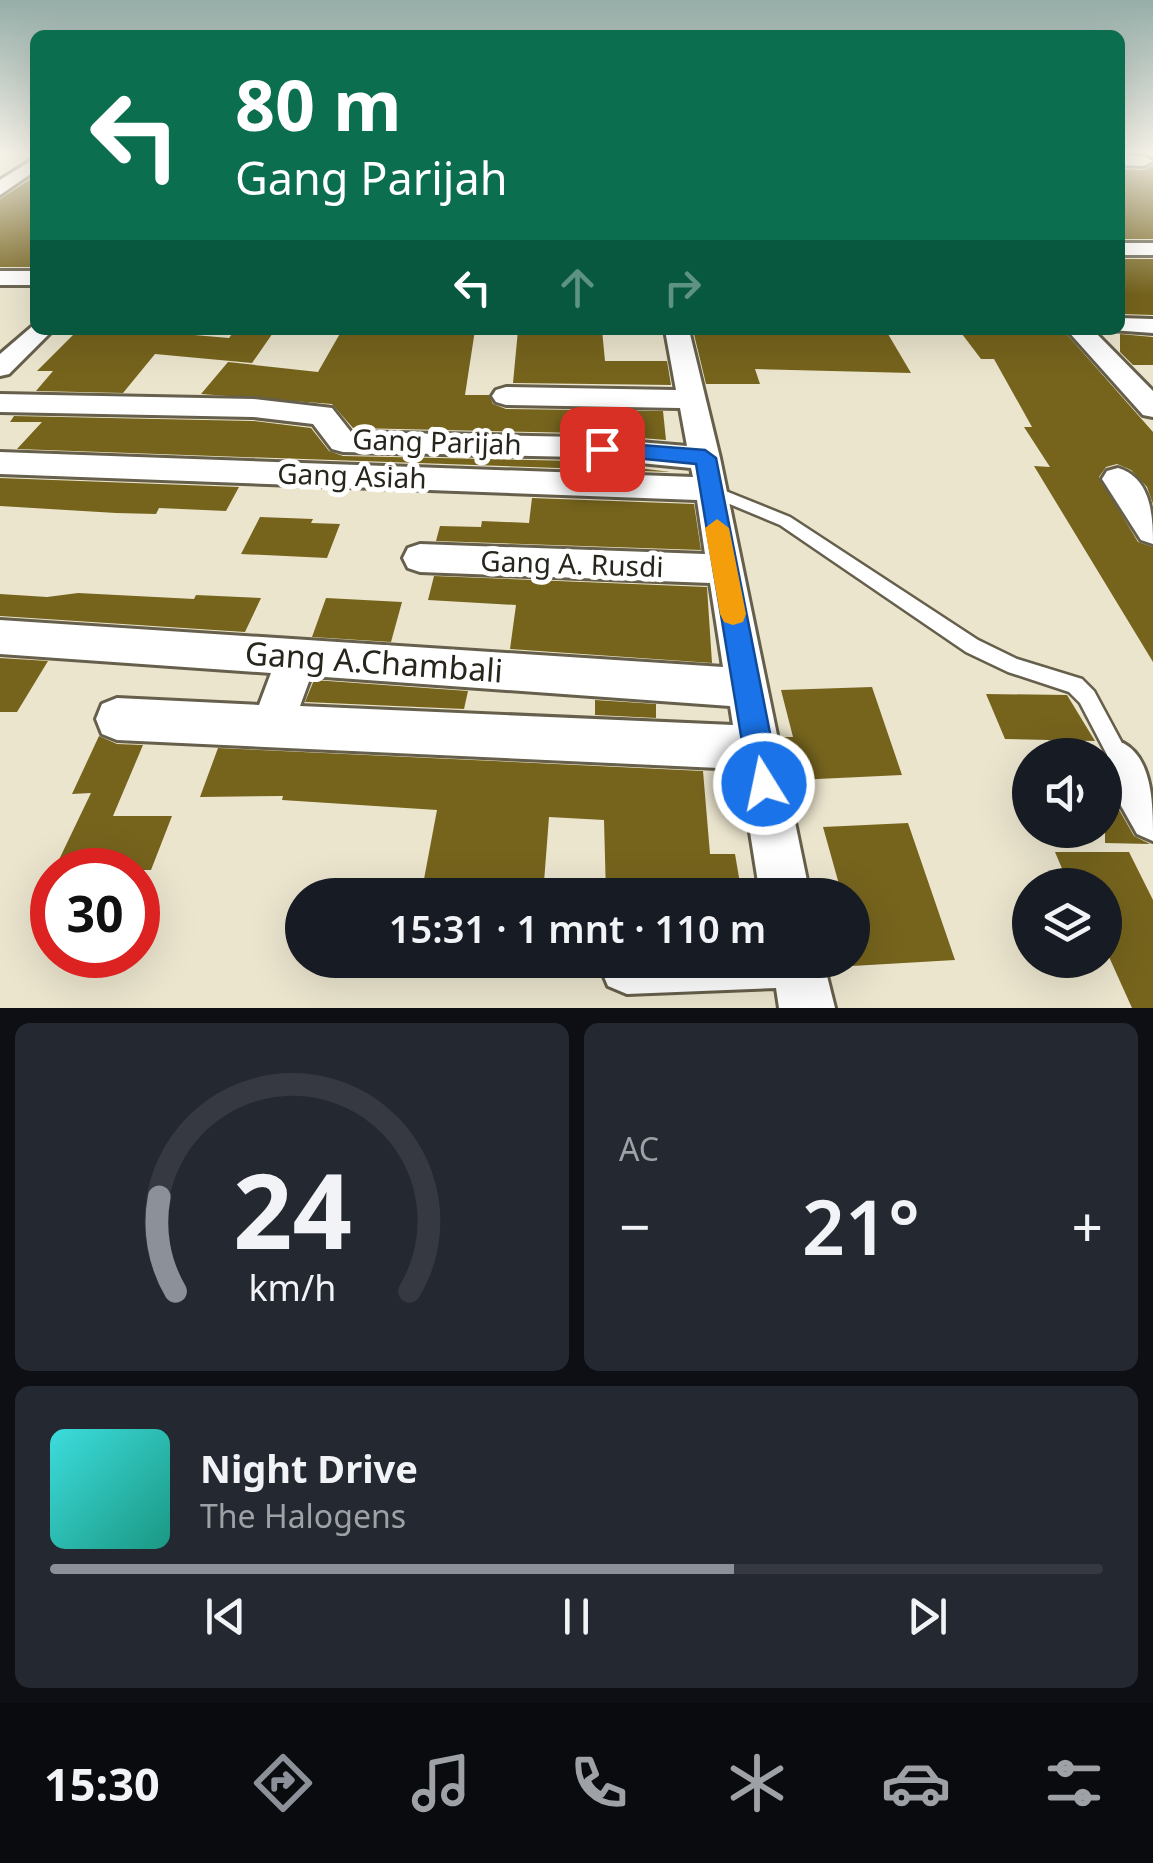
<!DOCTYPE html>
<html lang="id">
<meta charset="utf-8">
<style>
body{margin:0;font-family:"Noto Sans",sans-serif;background:#242831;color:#f1f3f6;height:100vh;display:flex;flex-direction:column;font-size:38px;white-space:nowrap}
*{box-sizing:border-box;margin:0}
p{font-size:32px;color:#9ea1a6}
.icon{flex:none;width:55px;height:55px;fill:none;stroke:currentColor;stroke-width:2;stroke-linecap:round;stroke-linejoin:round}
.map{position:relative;height:1008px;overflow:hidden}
.sheet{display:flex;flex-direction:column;gap:15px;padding:15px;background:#0d0f14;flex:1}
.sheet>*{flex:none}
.hud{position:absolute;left:30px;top:30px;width:1095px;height:305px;border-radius:15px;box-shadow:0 10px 40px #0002;background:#0b6e4f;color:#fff;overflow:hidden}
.buttons{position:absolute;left:1012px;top:738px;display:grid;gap:20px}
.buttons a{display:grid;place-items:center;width:110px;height:110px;border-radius:50%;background:#171b24;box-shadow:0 10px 40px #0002;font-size:50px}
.speed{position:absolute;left:30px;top:848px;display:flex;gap:20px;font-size:50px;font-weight:700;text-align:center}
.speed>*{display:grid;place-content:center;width:130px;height:130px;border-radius:50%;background:#171b24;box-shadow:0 10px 40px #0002;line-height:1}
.speed .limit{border:15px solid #d22;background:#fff;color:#111}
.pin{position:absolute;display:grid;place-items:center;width:85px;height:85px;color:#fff;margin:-42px;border-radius:20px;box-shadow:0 5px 15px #0006}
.me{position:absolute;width:110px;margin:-55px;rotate:350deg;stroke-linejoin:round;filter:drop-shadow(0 0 8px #0008)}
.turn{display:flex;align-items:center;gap:35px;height:210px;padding:0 40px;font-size:45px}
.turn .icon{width:130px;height:130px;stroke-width:2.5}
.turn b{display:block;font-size:70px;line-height:85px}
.lanes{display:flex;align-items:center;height:95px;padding:0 40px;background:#0003;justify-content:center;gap:50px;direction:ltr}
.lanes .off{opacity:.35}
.big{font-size:75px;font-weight:600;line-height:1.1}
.sheet .tile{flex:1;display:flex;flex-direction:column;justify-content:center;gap:15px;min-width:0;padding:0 35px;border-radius:15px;background:#242831}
.sheet .dial{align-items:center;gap:0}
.dial svg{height:260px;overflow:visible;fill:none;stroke:#363941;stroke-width:7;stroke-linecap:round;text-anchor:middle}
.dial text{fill:#f1f3f6;stroke:none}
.song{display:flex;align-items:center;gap:30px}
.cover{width:120px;height:120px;border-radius:15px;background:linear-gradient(135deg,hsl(180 70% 55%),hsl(170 70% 35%))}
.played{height:10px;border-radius:5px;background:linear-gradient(90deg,#8c9099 65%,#363941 65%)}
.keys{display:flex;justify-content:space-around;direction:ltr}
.heat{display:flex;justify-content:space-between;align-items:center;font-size:55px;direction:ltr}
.sheet .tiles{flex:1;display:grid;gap:15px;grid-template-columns:1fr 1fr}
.tile:last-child{grid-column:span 2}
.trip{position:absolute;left:285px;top:878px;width:585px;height:100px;border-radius:50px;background:#171b24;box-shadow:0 10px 40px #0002;font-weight:600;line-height:100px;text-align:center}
.tabs{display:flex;height:160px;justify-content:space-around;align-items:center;background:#090b0e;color:#9ea1a6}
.tabs .icon{width:70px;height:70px}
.tabs .selected{color:#8c9099}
.tabs b{font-size:45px;color:#f1f3f6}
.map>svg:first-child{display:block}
.building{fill:#76641d}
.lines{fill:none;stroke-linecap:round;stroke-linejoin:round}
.service-casing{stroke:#655f4b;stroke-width:5}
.minor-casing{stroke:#655f4b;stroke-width:6}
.service{fill:#fff;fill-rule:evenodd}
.minor{fill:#fff;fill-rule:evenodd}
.route{fill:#1a73e8;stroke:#114b97;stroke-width:2.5}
.slow{fill:#f59e0b}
.labels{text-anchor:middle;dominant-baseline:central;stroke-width:10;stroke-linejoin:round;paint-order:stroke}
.street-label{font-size:28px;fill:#27251c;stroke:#fff}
.near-street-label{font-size:32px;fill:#27251c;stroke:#fff}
</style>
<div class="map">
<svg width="1153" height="1008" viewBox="0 0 1153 1008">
<rect width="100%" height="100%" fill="#ebe5ce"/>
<g class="building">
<path d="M1153,165V239H1120V169L1144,170Z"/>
<path d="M35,176V267H0V199Z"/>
<path d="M1120,259H1153V315L1120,314Z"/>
<path d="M78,330H174L171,333L229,338L235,330H275L252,363L155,354L123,393L36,391L53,371H37Z"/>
<path d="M342,330H475L465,395H489L493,404L506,409L663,411L666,440L579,433L353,428L332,404L201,394L228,362L318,372Z"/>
<path d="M518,330H602L605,361H667L671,385L513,383Z"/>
<path d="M693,330L888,334L911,373L755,369L760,384H706Z"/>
<path d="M959,330H1063L1153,432V504L1147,487L1131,470L1117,464L1106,467L1099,477L1138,542L1153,547V662L1034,466L1050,467L1024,427H1032L994,359H981Z"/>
<path d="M1120,334L1153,337V365H1133L1120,352Z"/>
<path d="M14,416L253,421L311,428L329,451L343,456L579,461L671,472L17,449L42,422H10Z"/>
<path d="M0,478L239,487L226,511L159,508L156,514L116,513L0,506Z"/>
<path d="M532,498L694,504L701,550L436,541L440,526L481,527L482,521L529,523Z"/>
<path d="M260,517L313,519L311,523L340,524L327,558L241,554Z"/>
<path d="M434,576L707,587L712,663L510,649L516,605L428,600Z"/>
<path d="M78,593L194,599L196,595L261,598L245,632L0,616V594L47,597Z"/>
<path d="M326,598L402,602L391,642L312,637Z"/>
<path d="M0,658L48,661L17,712H0Z"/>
<path d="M314,680L468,691L464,709L305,702Z"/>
<path d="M872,687L902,775L796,780L784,737H793L781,690Z"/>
<path d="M986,694L1067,695L1095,741L1005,739Z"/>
<path d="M595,700L656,704V718L595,715Z"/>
<path d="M99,736L117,744L143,745L113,816H172L151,870H54L91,793L72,794Z"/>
<path d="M218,748L703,771L710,854H735L742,895H606L604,820L549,817L543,895H421L437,810L282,800L283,796L200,797Z"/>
<path d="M1105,785L1134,836L1150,844L1105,843Z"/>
<path d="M908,823L955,960L852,966V894L842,895L823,827Z"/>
<path d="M1055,852H1129L1153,900V1008H1132L1105,948V885H1069Z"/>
</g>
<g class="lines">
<defs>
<path id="service" d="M713,486L790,517L978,640L1017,659L1082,679L1094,691L1130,758L1133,765L1130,772L1123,775L1116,772L1080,703L1069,692L1008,672L966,652L780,525L708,495L706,491L708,487Z"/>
<g id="minor">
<path d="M1120,155L1144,156L1153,161L1144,166L1120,165Z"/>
<path d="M35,158V171L0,195V180Z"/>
<rect x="1120" y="243" width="33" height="12"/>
<rect x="0" y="271" width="35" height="14"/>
<path d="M1120,318L1153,319V333L1111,330H1120Z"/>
<path d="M35,324V330H53L9,374L0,376V354Z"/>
<path d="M665,330H689L720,458L810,895H760L740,769L117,740L102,734L96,719L102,704L117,698L259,705L271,673L0,654V620L723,667L710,583L420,572L408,568L403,558L408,548L420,544L705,554L697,500L0,474V452L693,477L691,468L579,457L343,452L332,449L313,424L253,417L0,412V394L253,399L332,408L351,432L579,437L687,446L680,408L506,405L496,402L492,396L496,390L506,387L676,390ZM311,676L730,706L733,725L300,706Z"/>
<path d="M1067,330H1093L1153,391V417L1143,415Z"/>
<path d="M1118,468C1151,478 1153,515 1153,544L1141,540L1102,479L1107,471Z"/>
<path d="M1123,743C1153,759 1153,805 1153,841L1137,834L1107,781V749Z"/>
<path d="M603,960H823L835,1008H779L776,988L627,994L608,986L600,967Z"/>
</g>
</defs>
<use href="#service" class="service-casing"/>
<use href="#minor" class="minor-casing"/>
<use href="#service" class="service"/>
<use href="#minor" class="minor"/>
</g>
<linearGradient id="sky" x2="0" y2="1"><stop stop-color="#96ada8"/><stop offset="0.52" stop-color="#f6f3e9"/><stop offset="1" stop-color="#f6f3e9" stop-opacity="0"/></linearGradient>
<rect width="1153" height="294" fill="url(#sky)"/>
<path class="route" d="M602,442L705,450L716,458L780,784L776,796L764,800L753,796L749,784L696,464L594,454L591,449L594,444Z"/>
<path class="slow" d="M717,519L729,528L746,614L743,622L733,625L724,622L720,614L705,528Z"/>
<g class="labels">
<g class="street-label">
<text transform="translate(437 441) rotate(2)">Gang Parijah</text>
<text transform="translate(352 475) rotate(2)">Gang Asiah</text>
<text transform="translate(572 563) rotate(2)">Gang A. Rusdi</text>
</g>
<g class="near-street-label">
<text transform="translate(374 661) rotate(4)">Gang A.Chambali</text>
</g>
</g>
</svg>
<div class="buttons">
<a><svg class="icon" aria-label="sound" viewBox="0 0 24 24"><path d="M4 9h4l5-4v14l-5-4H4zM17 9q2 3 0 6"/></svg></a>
<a><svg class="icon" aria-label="layers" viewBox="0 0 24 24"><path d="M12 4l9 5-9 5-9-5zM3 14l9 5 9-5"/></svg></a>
</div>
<div class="speed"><div class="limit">30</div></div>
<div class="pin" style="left:602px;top:449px;background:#d93025"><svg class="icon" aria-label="arrive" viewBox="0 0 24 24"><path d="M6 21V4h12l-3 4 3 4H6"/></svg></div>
<svg class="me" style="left:764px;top:784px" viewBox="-20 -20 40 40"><circle r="17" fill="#1a73e8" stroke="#fff" stroke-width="3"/><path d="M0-11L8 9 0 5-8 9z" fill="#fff"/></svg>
<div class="trip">15:31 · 1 mnt · 110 m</div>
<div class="hud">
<div class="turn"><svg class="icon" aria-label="left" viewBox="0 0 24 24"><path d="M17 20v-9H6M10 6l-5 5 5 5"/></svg><div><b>80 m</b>Gang Parijah</div></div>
<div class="lanes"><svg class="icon" aria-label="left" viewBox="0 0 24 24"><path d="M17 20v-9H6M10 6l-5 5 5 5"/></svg><svg class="icon off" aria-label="ahead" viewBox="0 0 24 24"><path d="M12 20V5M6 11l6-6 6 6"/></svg><svg class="icon off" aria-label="right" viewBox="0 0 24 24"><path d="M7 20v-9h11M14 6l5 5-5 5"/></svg></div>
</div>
</div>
<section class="sheet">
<div class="tiles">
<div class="tile dial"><svg viewBox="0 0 100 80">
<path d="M14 69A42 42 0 1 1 86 69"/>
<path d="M14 69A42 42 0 0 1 9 40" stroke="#8c9099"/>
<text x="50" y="56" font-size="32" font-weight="700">24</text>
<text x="50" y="72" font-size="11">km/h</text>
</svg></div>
<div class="tile"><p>AC</p>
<div class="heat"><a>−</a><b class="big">21°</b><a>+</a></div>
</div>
<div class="tile">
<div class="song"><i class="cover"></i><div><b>Night Drive</b><p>The Halogens</p></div></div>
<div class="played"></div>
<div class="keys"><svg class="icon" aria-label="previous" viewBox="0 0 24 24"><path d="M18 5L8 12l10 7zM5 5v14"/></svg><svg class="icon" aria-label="pause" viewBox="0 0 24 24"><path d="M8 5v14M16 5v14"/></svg><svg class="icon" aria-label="next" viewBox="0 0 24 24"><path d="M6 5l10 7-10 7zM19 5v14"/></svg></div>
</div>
</div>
</section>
<nav class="tabs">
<b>15:30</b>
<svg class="icon selected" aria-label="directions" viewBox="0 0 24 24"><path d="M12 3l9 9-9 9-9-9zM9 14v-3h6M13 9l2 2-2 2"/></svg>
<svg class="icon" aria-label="music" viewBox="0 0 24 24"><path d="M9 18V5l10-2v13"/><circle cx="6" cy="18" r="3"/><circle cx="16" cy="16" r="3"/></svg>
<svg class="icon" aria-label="phone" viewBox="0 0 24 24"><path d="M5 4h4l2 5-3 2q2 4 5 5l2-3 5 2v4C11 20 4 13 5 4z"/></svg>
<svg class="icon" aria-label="climate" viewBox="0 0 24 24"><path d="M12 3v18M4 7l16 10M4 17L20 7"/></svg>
<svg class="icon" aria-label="car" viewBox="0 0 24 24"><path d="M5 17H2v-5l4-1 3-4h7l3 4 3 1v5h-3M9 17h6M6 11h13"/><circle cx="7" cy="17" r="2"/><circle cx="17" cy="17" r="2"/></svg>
<svg class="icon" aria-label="filters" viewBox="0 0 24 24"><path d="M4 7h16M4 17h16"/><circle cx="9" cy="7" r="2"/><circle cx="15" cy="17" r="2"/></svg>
</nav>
